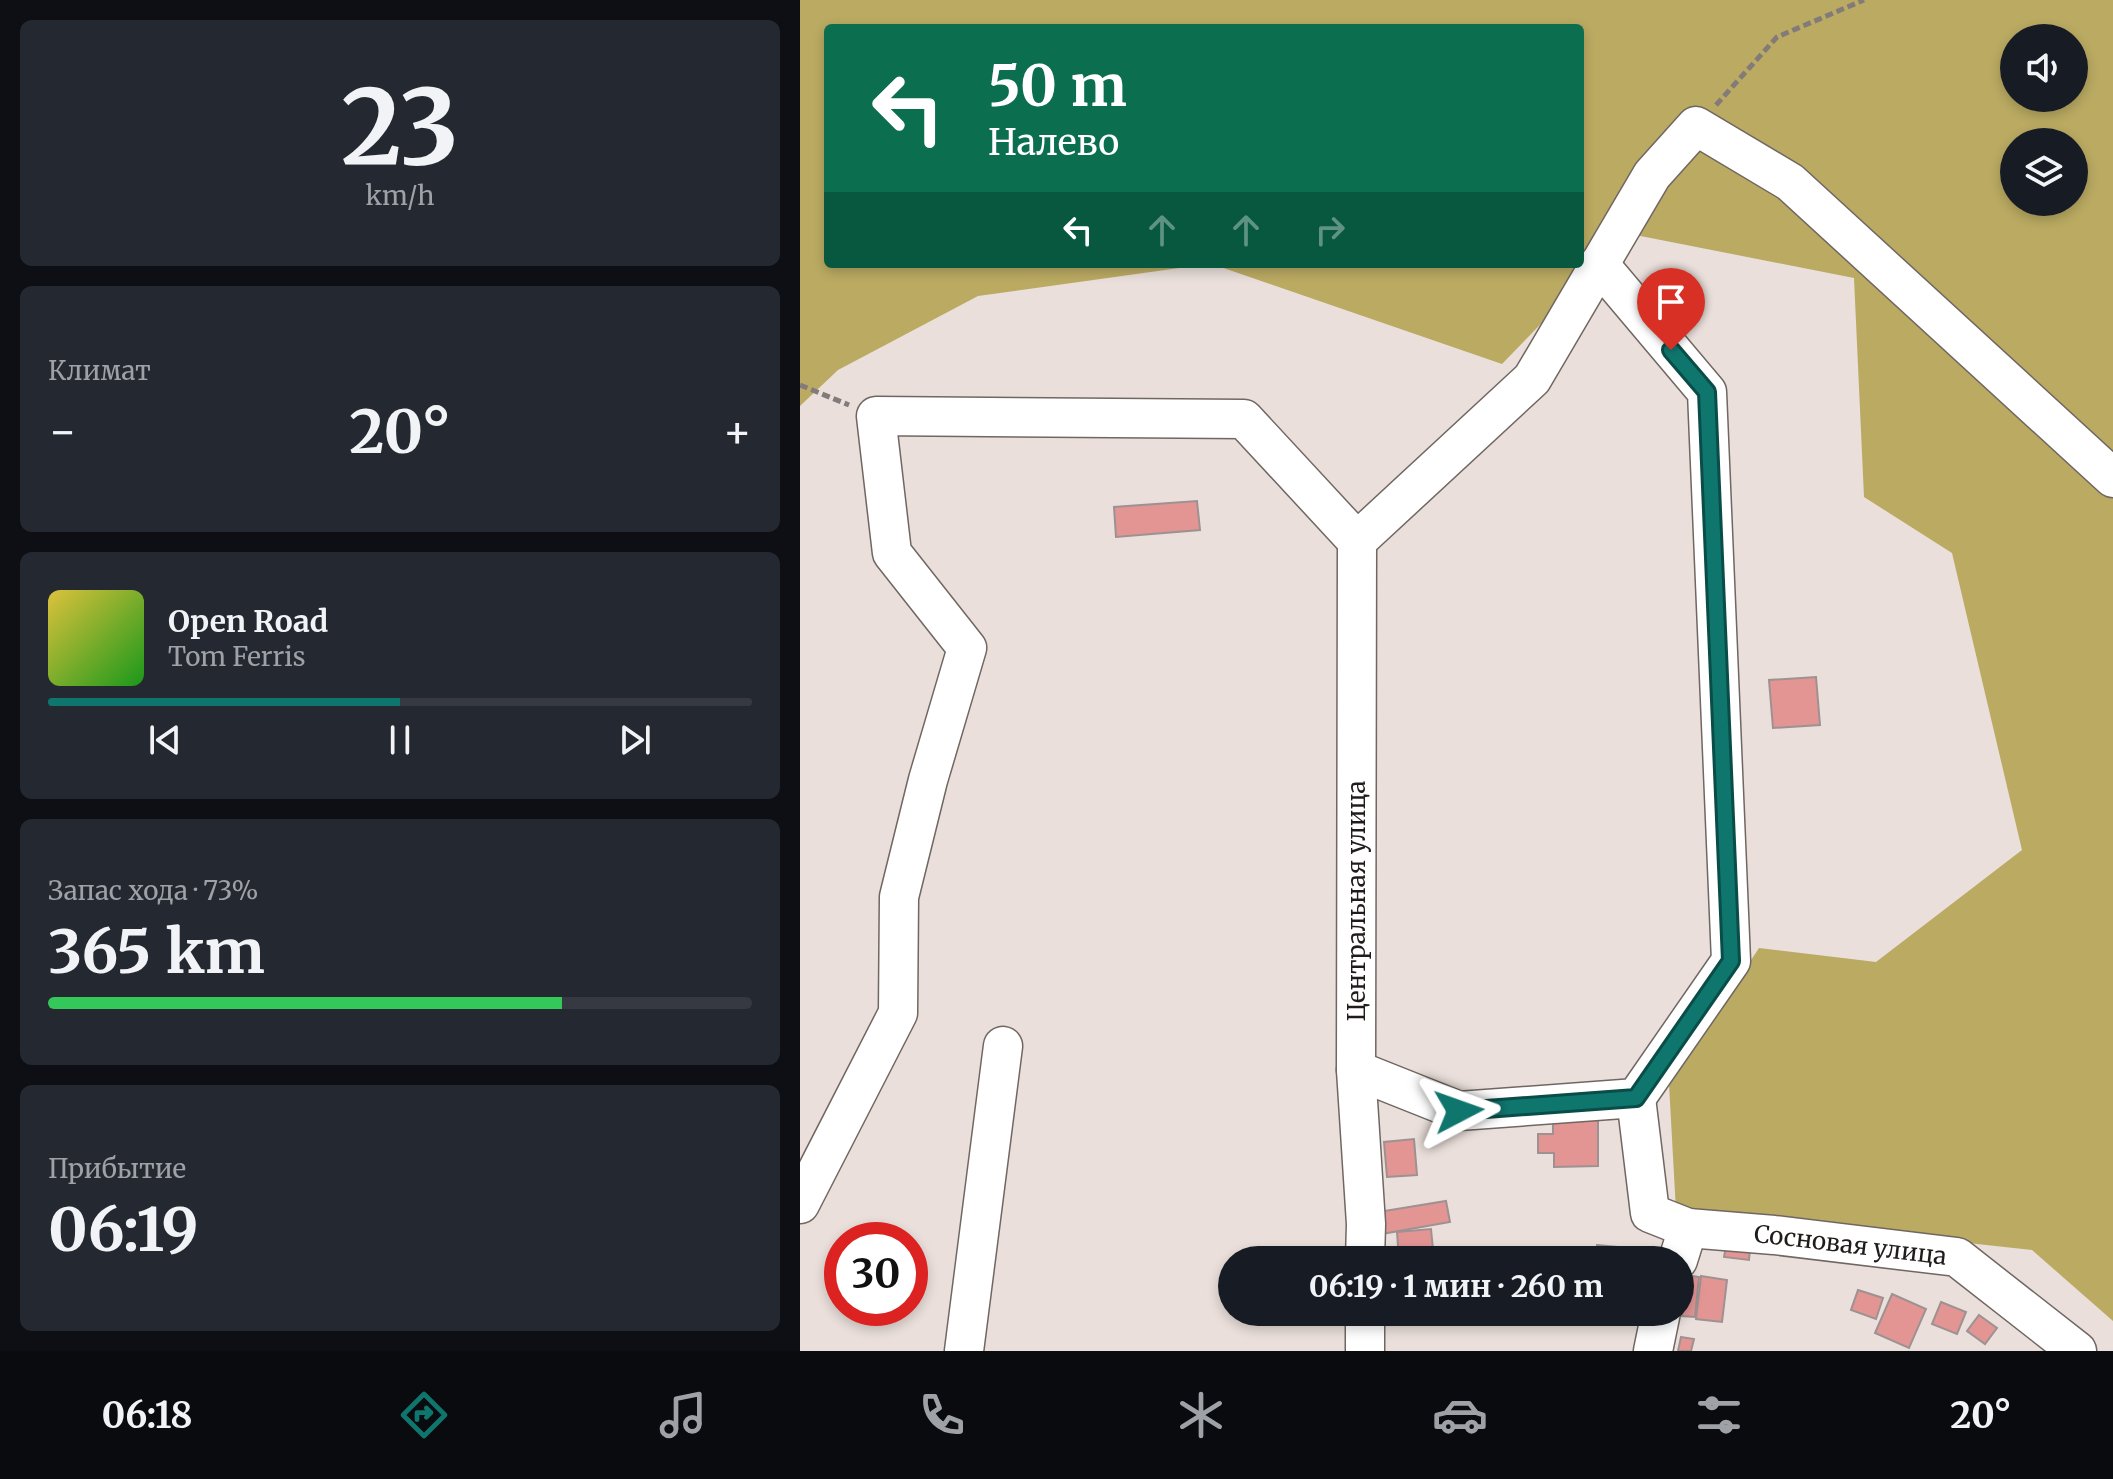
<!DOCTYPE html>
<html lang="ru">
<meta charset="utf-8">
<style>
body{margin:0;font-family:Merriweather,serif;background:#242831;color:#f1f3f6;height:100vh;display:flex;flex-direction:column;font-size:30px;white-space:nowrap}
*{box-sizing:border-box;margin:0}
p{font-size:26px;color:#9ea1a6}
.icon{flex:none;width:44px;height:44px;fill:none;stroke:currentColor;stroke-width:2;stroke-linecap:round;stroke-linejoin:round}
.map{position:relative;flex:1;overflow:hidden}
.side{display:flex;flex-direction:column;gap:20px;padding:20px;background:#0d0f14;width:800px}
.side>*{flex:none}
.guide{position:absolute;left:24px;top:24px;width:760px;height:244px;border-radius:8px;box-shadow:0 4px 12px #0003;background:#0b6e4f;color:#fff;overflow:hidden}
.tools{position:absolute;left:1200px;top:24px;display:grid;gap:16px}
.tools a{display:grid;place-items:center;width:88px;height:88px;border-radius:50%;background:#171b24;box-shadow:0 4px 12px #0003;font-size:40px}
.speed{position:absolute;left:24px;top:1222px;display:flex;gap:16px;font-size:40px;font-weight:700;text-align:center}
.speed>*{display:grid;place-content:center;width:104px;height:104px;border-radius:50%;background:#171b24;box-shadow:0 4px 12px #0003;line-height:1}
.speed .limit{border:12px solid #d22;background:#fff;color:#111}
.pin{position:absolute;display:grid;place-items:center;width:68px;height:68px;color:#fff;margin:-82px -34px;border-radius:50% 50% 50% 0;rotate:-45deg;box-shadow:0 0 8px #0007}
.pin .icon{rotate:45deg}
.me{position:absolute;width:88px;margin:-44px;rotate:86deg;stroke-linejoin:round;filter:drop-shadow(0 0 6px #0008)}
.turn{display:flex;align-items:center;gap:28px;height:168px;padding:0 32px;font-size:36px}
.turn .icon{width:104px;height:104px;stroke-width:2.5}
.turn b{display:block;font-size:56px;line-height:68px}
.lanes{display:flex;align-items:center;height:76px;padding:0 32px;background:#0003;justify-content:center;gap:40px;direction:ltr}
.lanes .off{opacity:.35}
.big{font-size:60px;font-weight:700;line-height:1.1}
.side .card{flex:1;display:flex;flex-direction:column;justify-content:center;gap:12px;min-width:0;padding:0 28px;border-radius:12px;background:#242831}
.side .dial{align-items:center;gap:0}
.dial b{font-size:104px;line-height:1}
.song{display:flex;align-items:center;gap:24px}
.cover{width:96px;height:96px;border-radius:12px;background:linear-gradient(135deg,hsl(50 70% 55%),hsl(120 70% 35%))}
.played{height:8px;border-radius:4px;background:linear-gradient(90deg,#0f766e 50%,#363941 50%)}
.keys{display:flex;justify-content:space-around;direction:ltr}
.heat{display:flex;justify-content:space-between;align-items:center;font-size:44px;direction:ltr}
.charge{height:12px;border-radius:6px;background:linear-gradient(90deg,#34c759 73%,#363941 0)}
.trip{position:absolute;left:418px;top:1246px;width:476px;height:80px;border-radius:40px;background:#171b24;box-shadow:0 4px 12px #0003;font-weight:700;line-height:80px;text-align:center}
.dock{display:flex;height:128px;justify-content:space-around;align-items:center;background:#090b0e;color:#9ea1a6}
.dock .icon{width:56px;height:56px}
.dock .on{color:#0f766e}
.dock b{font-size:36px;color:#f1f3f6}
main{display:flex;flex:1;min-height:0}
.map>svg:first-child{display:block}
.forest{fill:#baaa62;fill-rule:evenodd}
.building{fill:#e39594;stroke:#9d9291;stroke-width:2}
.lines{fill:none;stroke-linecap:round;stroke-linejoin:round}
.minor-casing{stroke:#706662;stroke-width:41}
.path{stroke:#837b79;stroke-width:5;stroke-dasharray:8 4;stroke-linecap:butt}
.minor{stroke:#fff;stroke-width:38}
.route-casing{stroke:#0a4d48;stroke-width:20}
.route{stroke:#0f766e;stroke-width:14}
.labels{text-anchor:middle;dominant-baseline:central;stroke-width:8;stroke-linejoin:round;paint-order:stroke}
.street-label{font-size:24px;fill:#201c1b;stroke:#fff}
</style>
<main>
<section class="side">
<div class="card dial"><b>23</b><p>km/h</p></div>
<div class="card"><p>Климат</p>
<div class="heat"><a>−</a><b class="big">20°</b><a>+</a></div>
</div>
<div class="card">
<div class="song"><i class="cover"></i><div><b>Open Road</b><p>Tom Ferris</p></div></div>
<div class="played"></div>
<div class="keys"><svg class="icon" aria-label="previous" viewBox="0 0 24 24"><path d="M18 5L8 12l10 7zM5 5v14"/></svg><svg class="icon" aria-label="pause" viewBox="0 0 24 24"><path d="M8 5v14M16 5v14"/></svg><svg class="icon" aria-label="next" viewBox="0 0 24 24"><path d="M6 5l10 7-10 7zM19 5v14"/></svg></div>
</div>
<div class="card"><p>Запас хода · 73%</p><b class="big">365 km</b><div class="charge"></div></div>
<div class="card"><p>Прибытие</p><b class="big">06:19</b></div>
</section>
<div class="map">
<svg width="1313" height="1351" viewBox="0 0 1313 1351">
<rect width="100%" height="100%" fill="#eadfda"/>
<path class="forest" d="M0,0H1313V1321L1232,1250L876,1211L869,1084L959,948L1076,962L1222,850L1152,553L1064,497L1054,278L810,230L799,264L702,364L412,264H780V28H28V264H408L178,296L38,370L0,406ZM1214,38H1274V98H1214ZM1214,142H1274V202H1214Z"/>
<g class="building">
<path d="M397,501L400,530L316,537L314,507Z"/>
<path d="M1016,677L1020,725L973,728L969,680Z"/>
<path d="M753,1115H798V1166L754,1167V1153H738V1134H753Z"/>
<path d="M614,1139L617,1175L587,1177L584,1142Z"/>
<path d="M646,1201L650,1222L576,1235L572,1213Z"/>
<path d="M631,1229L634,1260H599L597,1232Z"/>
<path d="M797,1245L817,1247L816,1260H796Z"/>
<path d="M926,1246L950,1249L949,1260L924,1257Z"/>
<path d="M886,1275L899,1277L895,1317L882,1316Z"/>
<path d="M901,1276L927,1280L922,1322L896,1319Z"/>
<path d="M1058,1290L1083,1298L1076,1319L1051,1310Z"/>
<path d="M1092,1294L1126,1309L1109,1348L1075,1333Z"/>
<path d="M1141,1302L1166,1312L1157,1334L1132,1324Z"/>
<path d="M1179,1315L1197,1328L1185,1344L1167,1331Z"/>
<path d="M881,1337L894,1339L891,1351H878Z"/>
</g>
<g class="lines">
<defs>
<g id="minor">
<path d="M557,541L732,379L852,175L896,126L990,182L1313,478"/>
<path d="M557,541L556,1070L566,1224L565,1260"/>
<path d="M556,1070L659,1111L836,1098L931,961L907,392L799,264"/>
<path id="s1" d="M836,1098L850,1213L888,1228L974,1235L1157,1257L1277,1351"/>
<path d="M0,1204L98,1013L99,897L128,780L167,648L92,553L76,416L444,419L557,541"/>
<path d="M878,1260L888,1228"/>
<path d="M164,1351L203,1046"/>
<path d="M565,1351V1312"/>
<path d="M853,1351L861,1312"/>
</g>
</defs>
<use href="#minor" class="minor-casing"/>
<g class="path">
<path d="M916,105L977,37L1064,0"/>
<path d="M0,385L49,405"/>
</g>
<use href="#minor" class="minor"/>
</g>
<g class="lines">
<defs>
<path id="route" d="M659,1111L836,1098L931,961L907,392L871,350"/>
</defs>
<use href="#route" class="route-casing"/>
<use href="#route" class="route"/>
</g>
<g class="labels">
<g class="street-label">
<text transform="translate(556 901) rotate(-90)">Центральная улица</text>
<text stroke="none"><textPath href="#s1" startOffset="320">Сосновая улица</textPath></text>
</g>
</g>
</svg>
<div class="tools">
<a><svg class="icon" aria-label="sound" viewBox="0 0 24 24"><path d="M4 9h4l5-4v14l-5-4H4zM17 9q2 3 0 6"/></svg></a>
<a><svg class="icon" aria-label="layers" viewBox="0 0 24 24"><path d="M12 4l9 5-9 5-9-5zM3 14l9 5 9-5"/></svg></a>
</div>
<div class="speed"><div class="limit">30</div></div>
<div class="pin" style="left:871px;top:350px;background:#d93025"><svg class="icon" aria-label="arrive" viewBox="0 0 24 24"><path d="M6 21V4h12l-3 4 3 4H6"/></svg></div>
<svg class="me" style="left:659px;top:1111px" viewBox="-20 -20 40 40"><path d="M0-17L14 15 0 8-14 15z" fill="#0f766e" stroke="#fff" stroke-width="4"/></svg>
<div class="trip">06:19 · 1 мин · 260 m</div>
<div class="guide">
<div class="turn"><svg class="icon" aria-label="left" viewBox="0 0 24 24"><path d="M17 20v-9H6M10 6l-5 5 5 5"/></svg><div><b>50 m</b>Налево</div></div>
<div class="lanes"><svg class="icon" aria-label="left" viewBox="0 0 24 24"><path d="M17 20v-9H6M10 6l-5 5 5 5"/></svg><svg class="icon off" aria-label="ahead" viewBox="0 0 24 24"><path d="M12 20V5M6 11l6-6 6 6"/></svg><svg class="icon off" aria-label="ahead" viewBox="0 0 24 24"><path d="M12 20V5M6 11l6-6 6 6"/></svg><svg class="icon off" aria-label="right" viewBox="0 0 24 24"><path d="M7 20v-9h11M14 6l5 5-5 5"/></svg></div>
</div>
</div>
</main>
<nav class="dock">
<b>06:18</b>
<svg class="icon on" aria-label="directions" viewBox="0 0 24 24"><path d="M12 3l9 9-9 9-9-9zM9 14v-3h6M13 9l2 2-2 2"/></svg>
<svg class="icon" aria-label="music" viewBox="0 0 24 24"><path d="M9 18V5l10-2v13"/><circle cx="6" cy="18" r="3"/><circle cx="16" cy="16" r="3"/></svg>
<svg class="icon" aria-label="phone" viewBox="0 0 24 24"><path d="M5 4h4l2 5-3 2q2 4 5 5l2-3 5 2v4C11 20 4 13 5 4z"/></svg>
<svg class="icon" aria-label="climate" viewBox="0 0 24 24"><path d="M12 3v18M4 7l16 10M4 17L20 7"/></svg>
<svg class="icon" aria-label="car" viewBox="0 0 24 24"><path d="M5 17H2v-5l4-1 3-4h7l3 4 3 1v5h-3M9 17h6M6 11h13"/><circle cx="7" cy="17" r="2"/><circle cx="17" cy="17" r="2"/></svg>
<svg class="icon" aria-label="filters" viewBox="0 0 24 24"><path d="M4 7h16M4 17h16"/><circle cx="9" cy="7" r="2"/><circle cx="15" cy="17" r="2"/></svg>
<b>20°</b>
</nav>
